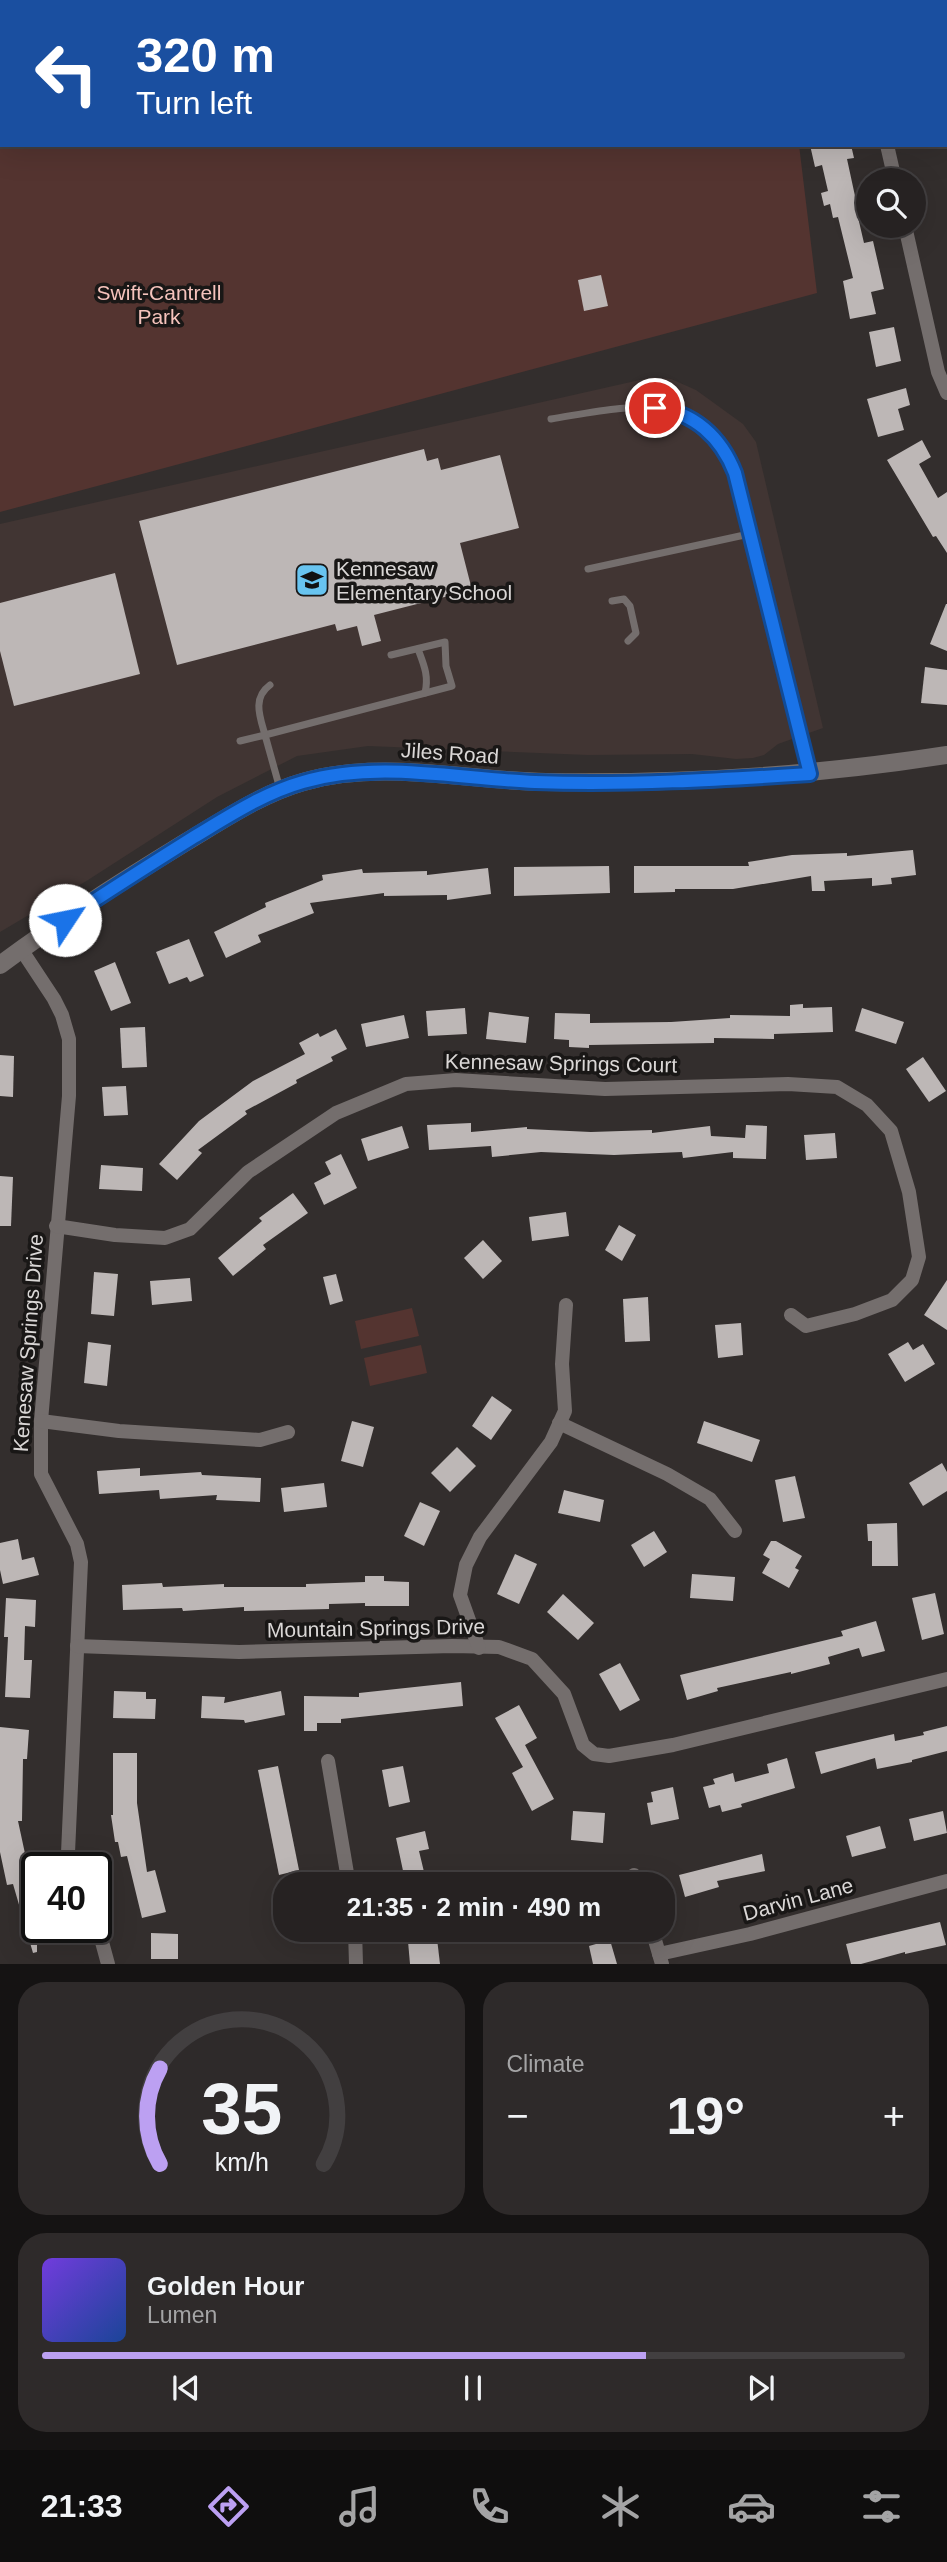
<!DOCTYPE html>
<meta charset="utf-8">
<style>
body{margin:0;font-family:Helvetica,sans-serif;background:#2e2a2a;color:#f1f3f6;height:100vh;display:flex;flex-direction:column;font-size:26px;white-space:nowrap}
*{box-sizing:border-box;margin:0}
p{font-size:23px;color:#a4a4a5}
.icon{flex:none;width:38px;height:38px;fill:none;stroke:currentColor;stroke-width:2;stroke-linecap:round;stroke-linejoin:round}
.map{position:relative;height:1964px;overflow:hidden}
.side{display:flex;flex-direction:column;gap:18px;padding:18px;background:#151313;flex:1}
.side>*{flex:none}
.banner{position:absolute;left:0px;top:0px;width:948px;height:147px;box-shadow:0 7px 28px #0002,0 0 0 2px #423f40;background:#1a4fa0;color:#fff;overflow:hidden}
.controls{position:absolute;left:856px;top:168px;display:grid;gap:14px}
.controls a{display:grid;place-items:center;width:70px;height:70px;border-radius:50%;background:#262222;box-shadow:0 7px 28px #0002,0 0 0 2px #423f40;font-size:35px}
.speed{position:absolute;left:21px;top:1852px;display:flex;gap:14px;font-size:35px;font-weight:700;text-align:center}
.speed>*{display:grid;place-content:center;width:91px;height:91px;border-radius:50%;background:#262222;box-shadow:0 7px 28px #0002,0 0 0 2px #423f40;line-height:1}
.speed .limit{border:4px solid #111;border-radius:10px;background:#fff;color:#111}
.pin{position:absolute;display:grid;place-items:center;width:60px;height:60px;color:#fff;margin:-30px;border:4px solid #fff;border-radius:50%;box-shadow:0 2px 7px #0007}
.me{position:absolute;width:77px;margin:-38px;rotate:56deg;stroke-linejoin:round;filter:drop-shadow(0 0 5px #0008)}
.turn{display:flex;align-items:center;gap:24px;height:147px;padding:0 21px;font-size:32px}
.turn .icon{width:91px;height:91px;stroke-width:2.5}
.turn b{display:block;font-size:49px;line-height:60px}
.big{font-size:52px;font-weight:700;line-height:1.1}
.side .tile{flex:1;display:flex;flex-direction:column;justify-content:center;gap:10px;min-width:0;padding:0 24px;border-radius:28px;background:#2e2a2a}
.side .dial{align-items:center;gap:0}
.dial svg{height:182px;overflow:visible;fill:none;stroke:#423f40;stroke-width:7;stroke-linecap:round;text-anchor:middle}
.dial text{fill:#f1f3f6;stroke:none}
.song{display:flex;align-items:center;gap:21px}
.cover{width:84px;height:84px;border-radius:10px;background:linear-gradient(135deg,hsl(260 70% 55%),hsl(220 70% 35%))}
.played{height:7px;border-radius:4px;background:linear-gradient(90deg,#bca0f2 70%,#423f40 70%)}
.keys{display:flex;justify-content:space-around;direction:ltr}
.heat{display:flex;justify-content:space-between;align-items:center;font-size:38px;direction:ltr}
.side .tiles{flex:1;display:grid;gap:18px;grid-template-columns:1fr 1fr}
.tile:last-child{grid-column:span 2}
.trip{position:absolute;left:273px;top:1872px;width:402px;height:70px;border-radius:28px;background:#262222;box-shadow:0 7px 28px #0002,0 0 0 2px #423f40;font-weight:700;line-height:70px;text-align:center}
.menu{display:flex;height:112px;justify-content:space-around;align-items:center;background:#0f0e0e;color:#a4a4a5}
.menu .icon{width:49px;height:49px}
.menu .current{color:#bca0f2}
.menu b{font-size:32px;color:#f1f3f6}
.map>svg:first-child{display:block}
.built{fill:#413533}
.green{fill:#543430}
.building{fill:#bdb7b6}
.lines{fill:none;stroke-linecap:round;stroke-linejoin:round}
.service{stroke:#746e6d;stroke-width:7}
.minor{stroke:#746e6d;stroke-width:14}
.tertiary{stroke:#746e6d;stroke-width:18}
.route-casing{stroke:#114b97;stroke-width:18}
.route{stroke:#1a73e8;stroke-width:12}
.labels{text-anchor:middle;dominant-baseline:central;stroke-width:7;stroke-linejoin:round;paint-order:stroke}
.park-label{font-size:21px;fill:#f5c3bc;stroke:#191716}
.poi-label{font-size:21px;fill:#dad7d6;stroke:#191716;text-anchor:start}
.street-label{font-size:21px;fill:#dad7d6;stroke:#191716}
</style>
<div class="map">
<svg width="947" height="1964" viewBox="0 0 947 1964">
<rect width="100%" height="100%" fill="#332e2d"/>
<path class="built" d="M653,377L671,379L696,390L743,424L756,442L823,728L778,744L764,755L753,758L736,759L692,754L588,755L368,746L297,756L217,797L88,880L0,932V524Z"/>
<g class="green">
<path d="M0,0H765V2H2V145H799L817,293L0,512Z"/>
<path d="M412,1308L419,1336L361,1349L355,1321Z"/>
<path d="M421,1345L427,1373L370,1386L364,1358Z"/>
</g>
<g class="building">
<path d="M810,145H851L854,158L847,159L855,196L864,194L868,210L857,213L864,243L873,241L884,289L871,292L876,314L850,319L843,281L853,278L838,217L833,218L830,204L824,206L821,193L828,191L822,165L815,167Z"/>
<path d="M601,275L608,306L584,311L578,280Z"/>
<path d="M894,327L901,361L876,367L869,332Z"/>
<path d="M906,388L910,405L898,409L904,430L878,437L867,399Z"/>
<path d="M922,440L931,457L919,464L938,498L947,492V553L936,536L933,537L887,460Z"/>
<path d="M424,449L427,461L438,458L441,470L500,455L519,528L460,543L472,590L374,615L381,641L362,646L357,626L337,631L335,624L177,665L139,521Z"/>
<path d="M115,573L140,674L14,706L0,651V603Z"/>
<path d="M946,604H947V651L930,644Z"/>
<path d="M925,667L947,670V705L921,703Z"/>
<path d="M913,850L916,875L891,878L892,884L872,886V878L824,881L825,891H812L811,876L733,889H675V892L634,893V866H749L748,862L792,855L847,853V856Z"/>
<path d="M609,866L610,893L514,896V867Z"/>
<path d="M488,868L491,894L447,900V895L384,896V893L310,903L314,913L258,935L261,942L226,958L214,932L266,907L265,903L323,880L322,875L362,869L363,873L427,871V875Z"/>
<path d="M189,939L204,976L190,982L187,977L169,984L156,952Z"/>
<path d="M115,962L131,1003L111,1011L94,971Z"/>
<path d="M803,1004V1008L832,1007L833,1032L774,1034V1039L714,1038V1043L589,1045V1048L569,1047V1040L554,1039L555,1013L590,1014V1023L671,1022L730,1018V1015L790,1016V1005Z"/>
<path d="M465,1008L467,1034L428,1036L426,1011Z"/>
<path d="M862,1008L904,1022L896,1044L855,1031Z"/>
<path d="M489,1012L529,1017L526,1043L486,1039Z"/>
<path d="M404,1015L409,1038L366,1047L361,1024Z"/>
<path d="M145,1027L147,1067L122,1068L120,1028Z"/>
<path d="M336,1029L347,1049L331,1057L333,1061L296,1080L297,1083L245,1111L247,1114L198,1150L202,1153L177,1180L159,1164L199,1121L253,1081L305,1054L299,1043L318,1033L320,1037Z"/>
<path d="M0,1055L14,1056L13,1097L0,1096Z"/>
<path d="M923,1057L946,1091L929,1102L906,1069Z"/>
<path d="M126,1086L128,1115L104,1116L102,1087Z"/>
<path d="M471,1123V1132L527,1127V1129L591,1132L652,1130V1133L710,1126L711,1136L745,1138L746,1125L767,1126L766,1159L733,1158V1152L683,1158L682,1152L614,1155L541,1152L492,1157L491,1146L429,1150L427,1125Z"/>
<path d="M402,1126L409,1148L368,1161L361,1139Z"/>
<path d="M835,1133L837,1158L806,1160L804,1135Z"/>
<path d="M341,1154L357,1188L324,1205L314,1183L331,1174L325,1162Z"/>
<path d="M101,1165L143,1168L142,1191L99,1189Z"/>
<path d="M0,1176L13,1177L11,1226H0Z"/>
<path d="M293,1193L308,1213L263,1245L266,1249L233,1276L218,1258L262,1221L259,1218Z"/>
<path d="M566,1212L569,1236L532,1241L529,1217Z"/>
<path d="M619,1225L636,1235L622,1261L605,1250Z"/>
<path d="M483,1240L502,1261L483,1279L464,1258Z"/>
<path d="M94,1272L118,1274L114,1316L91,1314Z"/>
<path d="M336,1274L343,1301L330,1305L323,1277Z"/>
<path d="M190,1278L192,1301L152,1305L150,1281Z"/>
<path d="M947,1280V1330L924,1315Z"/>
<path d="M648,1297L650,1341L625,1342L623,1299Z"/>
<path d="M741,1323L743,1355L718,1358L715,1325Z"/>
<path d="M88,1342L111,1345L107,1386L84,1383Z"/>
<path d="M908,1342L913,1350L923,1344L935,1364L905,1382L888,1354Z"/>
<path d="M492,1396L512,1410L491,1440L472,1426Z"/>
<path d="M352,1421L374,1427L363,1467L341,1461Z"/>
<path d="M704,1421L760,1440L752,1462L697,1443Z"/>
<path d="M457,1447L476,1466L450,1492L431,1473Z"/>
<path d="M942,1463L947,1472V1491L923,1506L909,1483Z"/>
<path d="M140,1468V1476L201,1472L202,1475L261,1478L260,1502L216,1500L217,1495L160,1499L159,1490L99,1494L97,1471Z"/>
<path d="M795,1476L805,1518L783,1522L775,1480Z"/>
<path d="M324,1483L327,1507L284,1512L281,1488Z"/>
<path d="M564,1490L604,1500L600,1522L558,1513Z"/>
<path d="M420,1502L440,1511L424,1546L404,1536Z"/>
<path d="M897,1523L898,1566H872V1541H868L867,1524Z"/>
<path d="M654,1531L667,1552L644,1567L631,1545Z"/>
<path d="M18,1539L22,1560L34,1557L39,1575L3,1584L0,1570V1543Z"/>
<path d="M771,1541H776L802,1556L795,1568L799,1570L789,1588L762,1573L770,1559L763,1555Z"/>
<path d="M515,1554L537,1564L519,1604L497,1594Z"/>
<path d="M692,1574L735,1577L733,1601L690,1598Z"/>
<path d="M365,1576H384V1581L409,1582V1606H365V1603L329,1604V1609L285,1610L244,1611V1607L183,1611L182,1608L123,1610L122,1585L162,1583L163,1587L224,1584V1587H306V1584L365,1582Z"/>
<path d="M935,1593L944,1634L922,1640L912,1598Z"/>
<path d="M563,1594L594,1623L578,1640L547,1612Z"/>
<path d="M6,1598L36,1600L35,1627L25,1626L24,1660H32L30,1698L5,1697L8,1637H4Z"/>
<path d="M876,1621L885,1651L862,1657L859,1648L828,1657L830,1664L791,1674V1672L717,1688L718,1691L687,1700L680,1675L843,1636L841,1631Z"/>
<path d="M620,1663L640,1700L620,1711L599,1674Z"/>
<path d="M461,1682L463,1706L341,1719V1723H317V1731H304V1696L359,1697V1693Z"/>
<path d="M114,1691L146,1692V1699H156L155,1719L113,1718Z"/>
<path d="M281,1691L285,1715L245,1723L244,1720L201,1718L202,1696L225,1697L224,1703Z"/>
<path d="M519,1705L537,1738L525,1745L554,1799L532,1811L512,1773L523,1767L495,1718Z"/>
<path d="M947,1726V1751L912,1760V1762L877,1769L875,1758L821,1774L815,1752L894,1734L895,1741L924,1735L923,1732Z"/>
<path d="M0,1727L29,1730L27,1759H23L22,1821H18L35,1900H37V1927H50L53,1937L37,1942V1952L33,1953L13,1884L7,1885L0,1852Z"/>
<path d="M113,1753H137V1803L147,1872L155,1870L166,1912L142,1918L127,1856L121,1857L118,1842H115L111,1815H113Z"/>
<path d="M787,1758L795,1788L741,1804L742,1807L722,1812L720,1805L709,1808L703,1787L715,1784L713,1779L733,1773L735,1782L769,1773L767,1764Z"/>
<path d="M278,1766L299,1870L279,1875L258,1770Z"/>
<path d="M403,1766L410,1802L389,1807L382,1770Z"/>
<path d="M673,1787L679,1819L651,1825L647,1803L653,1802L651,1792Z"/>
<path d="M573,1811L605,1813L603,1843L571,1840Z"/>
<path d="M943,1811L947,1833L914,1841L909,1819Z"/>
<path d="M880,1826L886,1848L852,1857L846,1836Z"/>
<path d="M425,1831L429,1849L419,1851L425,1876L405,1880L396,1838Z"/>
<path d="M762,1854L765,1871L717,1881L719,1887L685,1897L679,1875Z"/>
<path d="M940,1922L946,1945L905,1954V1952L861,1964H851L846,1944Z"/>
<path d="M407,1930H436L440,1964H410Z"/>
<path d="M151,1933L178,1934V1959H151Z"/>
<path d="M610,1940L617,1964H593L589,1946Z"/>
</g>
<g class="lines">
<g class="service">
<path d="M64,0V2"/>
<path d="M73,0H82"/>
<path d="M18,2L23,0"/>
<path d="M0,6H2"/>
<path d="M551,419C625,407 699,385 735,473L810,773"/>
<path d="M588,569L749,534"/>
<path d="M612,601L624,599L630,606L636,633L628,641"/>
<path d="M418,649C424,665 429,676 425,693"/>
<path d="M270,685C252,698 260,717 265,735L452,686L446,666L445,642L391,655"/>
<path d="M240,741L265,735L280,789"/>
</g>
<g class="minor">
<path d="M855,0V2"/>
<path d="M887,145L895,180"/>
<path d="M905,226L938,372L947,393"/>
<path d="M21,949L54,999L62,1015L69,1039V1096L41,1421V1474L77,1544L81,1562L68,1853L74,1867"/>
<path d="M56,1226L115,1235L165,1238L190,1229L248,1172L336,1113L406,1084L456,1080L605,1089L788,1084L837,1087L867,1105L891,1131L909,1192L919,1257L912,1280L892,1300L855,1314L806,1326L791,1315"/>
<path d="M41,1421L119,1431L260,1440L288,1432"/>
<path d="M559,1423L667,1474L710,1499L735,1531"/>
<path d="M77,1646L239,1652L452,1646L499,1647L532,1659L564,1694L583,1745L594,1754L609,1756L673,1745L947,1679"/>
<path d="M479,1648L460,1595L466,1565L480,1537L551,1442L565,1411L562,1364L566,1305"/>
<path d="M328,1761L349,1885"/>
<path d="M634,1875L637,1885"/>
<path d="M96,1920L108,1964"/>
<path d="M355,1930L356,1964"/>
<path d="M652,1930L662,1964"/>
<path d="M659,1954L750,1934L947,1881"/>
</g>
<path class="tertiary" d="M0,965C59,921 122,881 186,842C223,820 261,794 303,782C382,759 466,781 546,782C681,784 814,776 947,755"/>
</g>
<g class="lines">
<defs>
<path id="route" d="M65,920C108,891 151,864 194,837C229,816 264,793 303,782C378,760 458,779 535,782C627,785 718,780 810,774L735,473C721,437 694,412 655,408"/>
</defs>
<use href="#route" class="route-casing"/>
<use href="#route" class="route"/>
</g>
<defs>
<symbol id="school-square" viewBox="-11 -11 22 22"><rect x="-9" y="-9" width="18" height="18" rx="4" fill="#68c4f0" stroke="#191716"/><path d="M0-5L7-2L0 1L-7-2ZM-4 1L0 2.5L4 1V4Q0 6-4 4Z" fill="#111"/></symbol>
</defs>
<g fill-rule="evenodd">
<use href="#school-square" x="293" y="561" width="38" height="38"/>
</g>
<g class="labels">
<g class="park-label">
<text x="159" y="292">Swift-Cantrell<tspan x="159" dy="24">Park</tspan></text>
</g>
<g class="poi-label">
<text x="336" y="568">Kennesaw<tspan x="336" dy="24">Elementary School</tspan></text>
</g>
<g class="street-label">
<text transform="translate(450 753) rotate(4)">Jiles Road</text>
<text transform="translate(561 1063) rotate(1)">Kennesaw Springs Court</text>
<text transform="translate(28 1343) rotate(-86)">Kenesaw Springs Drive</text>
<text transform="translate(376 1628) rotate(-1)">Mountain Springs Drive</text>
<text transform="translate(798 1899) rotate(-15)">Darvin Lane</text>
</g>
</g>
</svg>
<div class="controls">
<a><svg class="icon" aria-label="search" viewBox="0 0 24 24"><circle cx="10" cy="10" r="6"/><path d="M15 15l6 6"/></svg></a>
</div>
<div class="speed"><div class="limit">40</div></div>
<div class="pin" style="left:655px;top:408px;background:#d93025"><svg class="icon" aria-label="arrive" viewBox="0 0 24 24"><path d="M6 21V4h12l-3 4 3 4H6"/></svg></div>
<svg class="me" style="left:65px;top:920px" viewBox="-20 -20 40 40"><circle r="19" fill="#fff"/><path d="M0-13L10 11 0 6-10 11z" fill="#1a73e8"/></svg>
<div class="trip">21:35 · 2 min · 490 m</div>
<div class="banner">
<div class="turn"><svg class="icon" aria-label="left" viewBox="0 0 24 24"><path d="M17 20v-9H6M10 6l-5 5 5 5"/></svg><div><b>320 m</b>Turn left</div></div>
</div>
</div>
<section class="side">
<div class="tiles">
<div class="tile dial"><svg viewBox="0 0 100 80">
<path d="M14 69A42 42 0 1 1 86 69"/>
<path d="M14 69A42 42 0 0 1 14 27" stroke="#bca0f2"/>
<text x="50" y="56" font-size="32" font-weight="700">35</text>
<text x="50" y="72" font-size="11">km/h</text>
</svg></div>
<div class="tile"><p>Climate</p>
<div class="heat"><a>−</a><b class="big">19°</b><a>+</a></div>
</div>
<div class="tile">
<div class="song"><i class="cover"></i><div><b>Golden Hour</b><p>Lumen</p></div></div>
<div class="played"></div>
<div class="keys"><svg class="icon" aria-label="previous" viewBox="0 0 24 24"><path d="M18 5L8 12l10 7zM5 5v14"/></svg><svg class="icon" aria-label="pause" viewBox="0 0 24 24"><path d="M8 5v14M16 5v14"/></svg><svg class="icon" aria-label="next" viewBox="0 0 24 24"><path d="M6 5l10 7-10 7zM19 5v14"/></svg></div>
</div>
</div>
</section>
<nav class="menu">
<b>21:33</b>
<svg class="icon current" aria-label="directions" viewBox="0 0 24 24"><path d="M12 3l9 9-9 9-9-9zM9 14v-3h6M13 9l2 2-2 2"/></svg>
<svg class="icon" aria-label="music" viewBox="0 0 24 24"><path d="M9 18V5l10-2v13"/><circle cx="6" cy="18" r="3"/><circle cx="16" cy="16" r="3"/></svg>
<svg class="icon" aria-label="phone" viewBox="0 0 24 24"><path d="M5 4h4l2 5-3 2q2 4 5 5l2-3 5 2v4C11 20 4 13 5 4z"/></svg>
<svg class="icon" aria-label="climate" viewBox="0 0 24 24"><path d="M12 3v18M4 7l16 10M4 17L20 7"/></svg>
<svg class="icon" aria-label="car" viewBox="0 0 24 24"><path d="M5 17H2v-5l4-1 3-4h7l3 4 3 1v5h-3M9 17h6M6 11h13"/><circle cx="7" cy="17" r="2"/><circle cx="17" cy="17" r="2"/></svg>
<svg class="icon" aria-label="filters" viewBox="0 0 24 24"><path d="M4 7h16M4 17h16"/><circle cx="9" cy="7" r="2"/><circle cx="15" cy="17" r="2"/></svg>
</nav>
